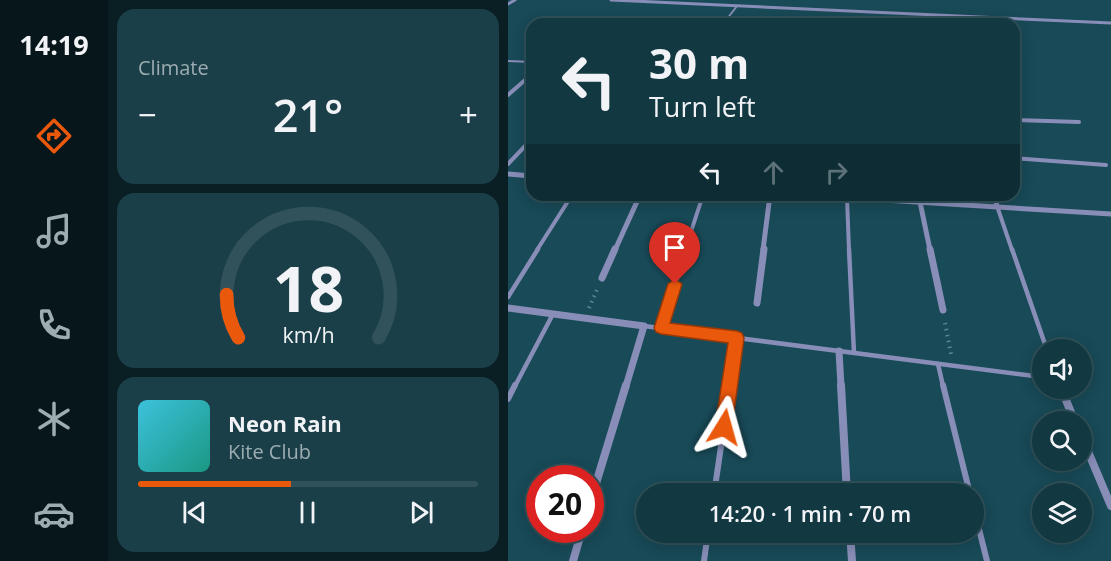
<!DOCTYPE html>
<meta charset="utf-8">
<style>
body{margin:0;font-family:"Open Sans",sans-serif;background:#1b3f48;color:#f1f3f6;height:100vh;display:flex;flex-direction:column;font-size:22px;white-space:nowrap}
*{box-sizing:border-box;margin:0}
p{font-size:20px;color:#9cacb1}
.icon{flex:none;width:33px;height:33px;fill:none;stroke:currentColor;stroke-width:2;stroke-linecap:round;stroke-linejoin:round}
.map{position:relative;flex:1;overflow:hidden}
.details{display:flex;flex-direction:column;gap:9px;padding:9px;background:#0a1f24;width:400px}
.details>*{flex:none}
.top-card{position:absolute;left:18px;top:18px;width:494px;height:183px;border-radius:18px;box-shadow:0 3px 15px #0003,0 0 0 2px #31525a;background:#123841;color:#f1f3f6;overflow:hidden}
.tools{position:absolute;left:524px;top:339px;display:grid;gap:12px}
.tools a{display:grid;place-items:center;width:60px;height:60px;border-radius:50%;background:#123841;box-shadow:0 3px 15px #0003,0 0 0 2px #31525a;font-size:30px}
.speed{position:absolute;left:18px;top:465px;display:flex;gap:12px;font-size:30px;font-weight:700;text-align:center}
.speed>*{display:grid;place-content:center;width:78px;height:78px;border-radius:50%;background:#123841;box-shadow:0 3px 15px #0003,0 0 0 2px #31525a;line-height:1}
.speed .limit{border:9px solid #d22;background:#fff;color:#111}
.pin{position:absolute;display:grid;place-items:center;width:51px;height:51px;color:#fff;margin:-62px -26px;border-radius:50% 50% 50% 0;rotate:-45deg;box-shadow:0 0 6px #0007}
.pin .icon{rotate:45deg}
.me{position:absolute;width:66px;margin:-33px;rotate:8deg;stroke-linejoin:round;filter:drop-shadow(0 0 4px #0008)}
.turn{display:flex;align-items:center;gap:21px;height:126px;padding:0 24px;font-size:27px}
.turn .icon{width:78px;height:78px;stroke-width:2.5}
.turn b{display:block;font-size:42px;line-height:51px}
.lanes{display:flex;align-items:center;height:57px;padding:0 24px;background:#0003;justify-content:center;gap:30px;direction:ltr}
.lanes .off{opacity:.35}
.big{font-size:45px;font-weight:600;line-height:1.1}
.details .widget{flex:1;display:flex;flex-direction:column;justify-content:center;gap:9px;min-width:0;padding:0 21px;border-radius:18px;background:#1b3f48}
.details .dial{align-items:center;gap:0}
.dial svg{height:156px;overflow:visible;fill:none;stroke:#31525a;stroke-width:7;stroke-linecap:round;text-anchor:middle}
.dial text{fill:#f1f3f6;stroke:none}
.song{display:flex;align-items:center;gap:18px}
.cover{width:72px;height:72px;border-radius:9px;background:linear-gradient(135deg,hsl(190 70% 55%),hsl(170 70% 35%))}
.played{height:6px;border-radius:3px;background:linear-gradient(90deg,#ea580c 45%,#31525a 45%)}
.keys{display:flex;justify-content:space-around;direction:ltr}
.heat{display:flex;justify-content:space-between;align-items:center;font-size:33px;direction:ltr}
.trip{position:absolute;left:128px;top:483px;width:348px;height:60px;border-radius:30px;background:#123841;box-shadow:0 3px 15px #0003,0 0 0 2px #31525a;font-weight:600;line-height:60px;text-align:center}
main{display:flex;flex:1;min-height:0}
.dock{display:flex;flex-direction:column;width:108px;justify-content:space-around;align-items:center;background:#07161a;color:#9cacb1}
.dock .icon{width:42px;height:42px}
.dock .active{color:#ea580c}
.dock b{font-size:27px;color:#f1f3f6}
.map>svg:first-child{display:block}
.lines{fill:none;stroke-linecap:round;stroke-linejoin:round}
.path{stroke:#5b8591;stroke-width:4;stroke-dasharray:1.5 4.5;stroke-linecap:butt}
.service-far4{stroke:#888eb8;stroke-width:2}
.service-far3{stroke:#888eb8;stroke-width:3}
.service-far2{stroke:#888eb8;stroke-width:4}
.service-far1{stroke:#888eb8;stroke-width:4.5}
.service{stroke:#888eb8;stroke-width:6}
.minor-far4{stroke:#888eb8;stroke-width:3}
.minor-far3{stroke:#888eb8;stroke-width:4}
.minor-far2{stroke:#888eb8;stroke-width:5}
.minor-far1{stroke:#888eb8;stroke-width:7}
.minor{stroke:#888eb8;stroke-width:8}
.route{fill:#ea580c;stroke:#983908;stroke-width:1.5}
</style>
<main>
<nav class="dock">
<b>14:19</b>
<svg class="icon active" aria-label="directions" viewBox="0 0 24 24"><path d="M12 3l9 9-9 9-9-9zM9 14v-3h6M13 9l2 2-2 2"/></svg>
<svg class="icon" aria-label="music" viewBox="0 0 24 24"><path d="M9 18V5l10-2v13"/><circle cx="6" cy="18" r="3"/><circle cx="16" cy="16" r="3"/></svg>
<svg class="icon" aria-label="phone" viewBox="0 0 24 24"><path d="M5 4h4l2 5-3 2q2 4 5 5l2-3 5 2v4C11 20 4 13 5 4z"/></svg>
<svg class="icon" aria-label="climate" viewBox="0 0 24 24"><path d="M12 3v18M4 7l16 10M4 17L20 7"/></svg>
<svg class="icon" aria-label="car" viewBox="0 0 24 24"><path d="M5 17H2v-5l4-1 3-4h7l3 4 3 1v5h-3M9 17h6M6 11h13"/><circle cx="7" cy="17" r="2"/><circle cx="17" cy="17" r="2"/></svg>
</nav>
<section class="details">
<div class="widget"><p>Climate</p>
<div class="heat"><a>−</a><b class="big">21°</b><a>+</a></div>
</div>
<div class="widget dial"><svg viewBox="0 0 100 80">
<path d="M14 69A42 42 0 1 1 86 69"/>
<path d="M14 69A42 42 0 0 1 8 47" stroke="#ea580c"/>
<text x="50" y="56" font-size="32" font-weight="700">18</text>
<text x="50" y="72" font-size="11">km/h</text>
</svg></div>
<div class="widget">
<div class="song"><i class="cover"></i><div><b>Neon Rain</b><p>Kite Club</p></div></div>
<div class="played"></div>
<div class="keys"><svg class="icon" aria-label="previous" viewBox="0 0 24 24"><path d="M18 5L8 12l10 7zM5 5v14"/></svg><svg class="icon" aria-label="pause" viewBox="0 0 24 24"><path d="M8 5v14M16 5v14"/></svg><svg class="icon" aria-label="next" viewBox="0 0 24 24"><path d="M6 5l10 7-10 7zM19 5v14"/></svg></div>
</div>
</section>
<div class="map">
<svg width="603" height="561" viewBox="0 0 603 561">
<rect width="100%" height="100%" fill="#184a57"/>
<g class="lines">
<g class="path">
<path d="M81,308L89,290"/>
<path d="M437,323L443,354"/>
</g>
<g class="service-far4">
<path d="M215,24L229,6"/>
<path d="M0,61L24,62"/>
</g>
<path class="service-far3" d="M18,145L24,139"/>
<g class="service-far2">
<path d="M506,158L598,165"/>
<path d="M0,164L19,144"/>
<path d="M339,198L341,250"/>
<path d="M489,206L504,250"/>
<path d="M29,250L64,195"/>
<path d="M177,250L195,195"/>
</g>
<g class="service-far1">
<path d="M341,249L346,353"/>
<path d="M504,249L539,350"/>
<path d="M0,297L30,249"/>
<path d="M136,326L534,377"/>
<path d="M153,328L178,249"/>
<path d="M430,364L435,386"/>
<path d="M7,386L45,314"/>
<path d="M222,386L229,338"/>
</g>
<g class="service">
<path d="M435,385L462,494"/>
<path d="M0,399L7,385"/>
<path d="M206,494L222,385"/>
<path d="M465,505L479,561"/>
<path d="M196,561L200,532"/>
</g>
<g class="minor-far4">
<path d="M103,0L603,23"/>
<path d="M0,4L7,0"/>
</g>
<g class="minor-far3">
<path d="M0,95L24,74"/>
<path d="M506,120L571,122"/>
</g>
<g class="minor-far2">
<path d="M0,174L24,176"/>
<path d="M294,195L603,214"/>
<path d="M486,195L489,206"/>
<path d="M412,202L422,250"/>
<path d="M107,250L132,195"/>
<path d="M255,250L262,195"/>
</g>
<g class="minor-far1">
<path d="M422,249L435,310"/>
<path d="M94,278L107,249"/>
<path d="M249,303L256,249"/>
<path d="M0,308L136,326L118,386"/>
<path d="M331,351L333,386"/>
</g>
<g class="minor">
<path d="M333,385L339,494"/>
<path d="M553,388L567,422"/>
<path d="M573,435L603,506"/>
<path d="M82,503L118,385"/>
<path d="M342,532L344,561"/>
<path d="M65,561L74,530"/>
</g>
</g>
<path class="route" d="M167,279L174,284L162,323L229,331L234,333L236,338L224,427L222,433L216,436L209,433L207,427L220,343L153,334L148,332L146,328L160,284Z"/>
</svg>
<div class="tools">
<a><svg class="icon" aria-label="sound" viewBox="0 0 24 24"><path d="M4 9h4l5-4v14l-5-4H4zM17 9q2 3 0 6"/></svg></a>
<a><svg class="icon" aria-label="search" viewBox="0 0 24 24"><circle cx="10" cy="10" r="6"/><path d="M15 15l6 6"/></svg></a>
<a><svg class="icon" aria-label="layers" viewBox="0 0 24 24"><path d="M12 4l9 5-9 5-9-5zM3 14l9 5 9-5"/></svg></a>
</div>
<div class="speed"><div class="limit">20</div></div>
<div class="pin" style="left:167px;top:284px;background:#d93025"><svg class="icon" aria-label="arrive" viewBox="0 0 24 24"><path d="M6 21V4h12l-3 4 3 4H6"/></svg></div>
<svg class="me" style="left:216px;top:427px" viewBox="-20 -20 40 40"><path d="M0-17L14 15 0 8-14 15z" fill="#ea580c" stroke="#fff" stroke-width="4"/></svg>
<div class="trip">14:20 · 1 min · 70 m</div>
<div class="top-card">
<div class="turn"><svg class="icon" aria-label="left" viewBox="0 0 24 24"><path d="M17 20v-9H6M10 6l-5 5 5 5"/></svg><div><b>30 m</b>Turn left</div></div>
<div class="lanes"><svg class="icon" aria-label="left" viewBox="0 0 24 24"><path d="M17 20v-9H6M10 6l-5 5 5 5"/></svg><svg class="icon off" aria-label="ahead" viewBox="0 0 24 24"><path d="M12 20V5M6 11l6-6 6 6"/></svg><svg class="icon off" aria-label="right" viewBox="0 0 24 24"><path d="M7 20v-9h11M14 6l5 5-5 5"/></svg></div>
</div>
</div>
</main>
